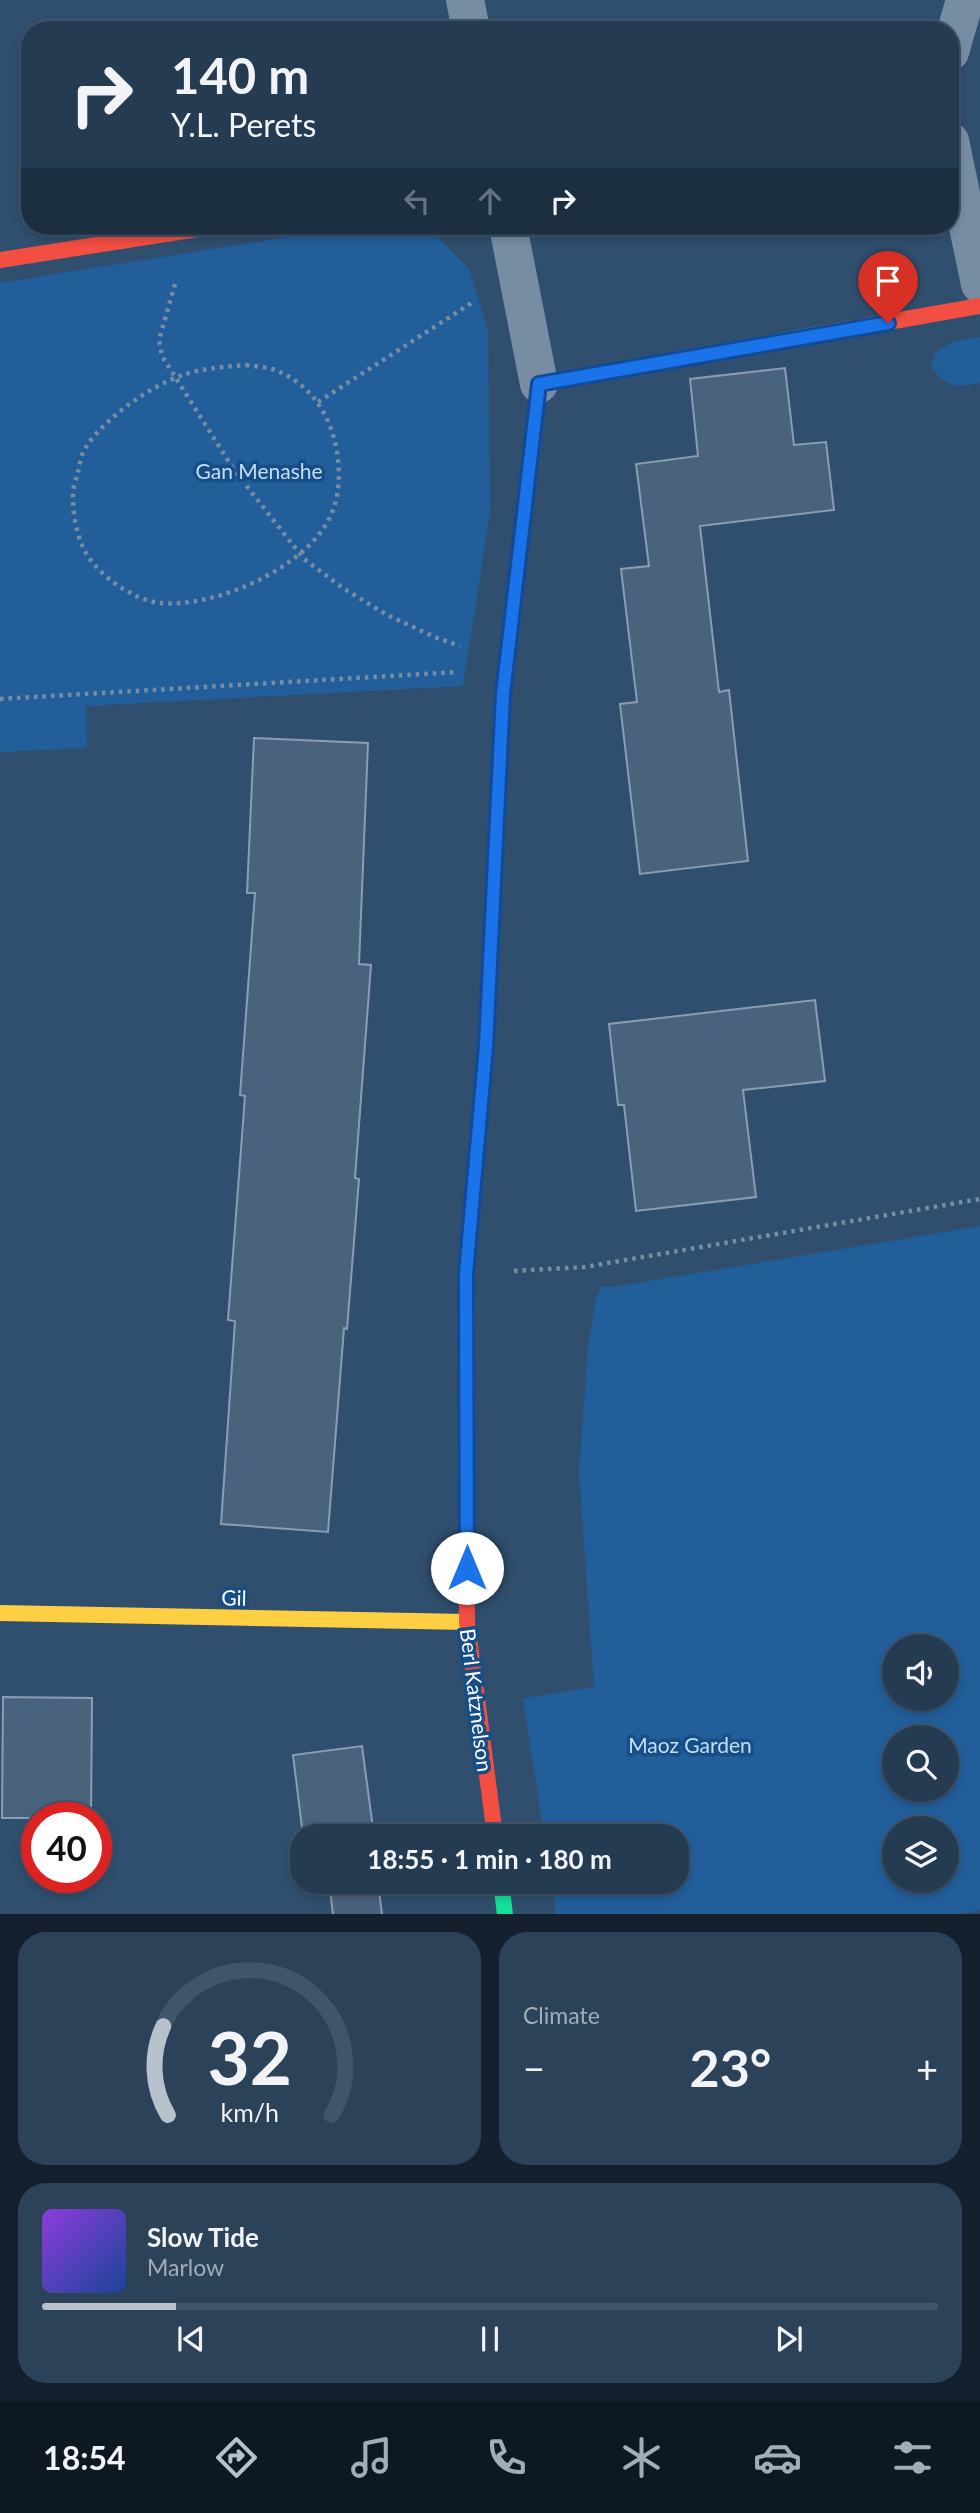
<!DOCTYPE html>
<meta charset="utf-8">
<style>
body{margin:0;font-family:Lato,sans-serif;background:#2c4259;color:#f1f3f6;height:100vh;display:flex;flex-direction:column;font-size:26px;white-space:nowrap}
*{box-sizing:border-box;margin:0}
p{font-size:23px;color:#a3adb8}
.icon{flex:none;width:38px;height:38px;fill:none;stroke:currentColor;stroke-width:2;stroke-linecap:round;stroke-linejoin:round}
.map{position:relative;height:1914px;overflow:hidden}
.drawer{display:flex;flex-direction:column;gap:18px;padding:18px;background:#14202d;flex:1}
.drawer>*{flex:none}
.guide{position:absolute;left:21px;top:21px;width:938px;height:214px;border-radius:28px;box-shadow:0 4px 10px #0003,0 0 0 2px #415569;background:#243b52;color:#f1f3f6;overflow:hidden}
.buttons{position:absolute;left:882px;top:1634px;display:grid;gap:14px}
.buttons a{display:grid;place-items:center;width:77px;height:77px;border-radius:50%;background:#243b52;box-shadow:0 4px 10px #0003,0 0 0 2px #415569;font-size:35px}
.speed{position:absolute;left:21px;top:1802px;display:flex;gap:14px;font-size:35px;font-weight:700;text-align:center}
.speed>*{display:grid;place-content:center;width:91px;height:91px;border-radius:50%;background:#243b52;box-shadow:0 4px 10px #0003,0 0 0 2px #415569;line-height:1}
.speed .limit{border:10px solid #d22;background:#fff;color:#111}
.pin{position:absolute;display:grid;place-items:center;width:60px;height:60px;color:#fff;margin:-72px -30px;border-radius:50% 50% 50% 0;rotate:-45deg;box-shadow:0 0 7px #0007}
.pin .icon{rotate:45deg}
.me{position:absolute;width:77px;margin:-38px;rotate:0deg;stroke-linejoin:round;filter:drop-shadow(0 0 5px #0008)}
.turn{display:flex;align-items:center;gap:24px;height:147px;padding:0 35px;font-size:32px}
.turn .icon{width:91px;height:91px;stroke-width:2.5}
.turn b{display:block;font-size:49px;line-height:60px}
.lanes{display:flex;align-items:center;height:66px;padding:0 35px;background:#0003;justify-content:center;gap:35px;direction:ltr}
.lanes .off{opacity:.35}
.big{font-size:52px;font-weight:700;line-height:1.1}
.drawer .tile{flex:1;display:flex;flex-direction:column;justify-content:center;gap:10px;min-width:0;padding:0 24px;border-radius:28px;background:#2c4259}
.drawer .dial{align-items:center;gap:0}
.dial svg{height:182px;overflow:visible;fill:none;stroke:#415569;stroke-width:7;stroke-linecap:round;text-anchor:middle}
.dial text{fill:#f1f3f6;stroke:none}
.song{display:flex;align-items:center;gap:21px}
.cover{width:84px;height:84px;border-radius:10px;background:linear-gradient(135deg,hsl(270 70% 55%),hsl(220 70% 35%))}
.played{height:7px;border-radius:4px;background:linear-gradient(90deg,#b7c1cc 15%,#415569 15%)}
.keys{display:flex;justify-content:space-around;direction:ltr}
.heat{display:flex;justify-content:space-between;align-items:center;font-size:38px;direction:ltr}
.drawer .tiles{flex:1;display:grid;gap:18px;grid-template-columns:1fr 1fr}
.tile:last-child{grid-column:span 2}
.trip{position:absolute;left:290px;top:1824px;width:399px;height:70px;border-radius:28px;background:#243b52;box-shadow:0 4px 10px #0003,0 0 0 2px #415569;font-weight:700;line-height:70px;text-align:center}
.tabs{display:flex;height:112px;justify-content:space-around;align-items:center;background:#0e1821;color:#a3adb8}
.tabs .icon{width:49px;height:49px}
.tabs .active{color:#b7c1cc}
.tabs b{font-size:32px;color:#f1f3f6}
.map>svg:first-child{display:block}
.green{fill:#225e9a;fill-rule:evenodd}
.building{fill:#4a637d;stroke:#8b9eb1;stroke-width:2}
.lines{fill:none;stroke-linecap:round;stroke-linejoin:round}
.path{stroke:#778da4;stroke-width:4.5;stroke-dasharray:3.5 5;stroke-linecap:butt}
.street{stroke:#778da4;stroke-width:38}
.fast{stroke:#16e098;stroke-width:16}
.slow{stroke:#ffcf43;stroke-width:16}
.jam{stroke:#f24e42;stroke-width:16}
.route-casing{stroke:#114b97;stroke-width:18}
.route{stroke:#1a73e8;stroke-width:12}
.labels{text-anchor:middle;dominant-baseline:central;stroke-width:7;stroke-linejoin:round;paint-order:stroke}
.park-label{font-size:21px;fill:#c4dffa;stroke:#174e87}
.street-label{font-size:21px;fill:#fff;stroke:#174e87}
</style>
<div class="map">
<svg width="980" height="1915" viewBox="0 0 980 1915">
<rect width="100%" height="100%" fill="#304f6e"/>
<g class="green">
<path d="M393,226L438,237L469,269L488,331L490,513L463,686L86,706L87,748L0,752V283L338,229Z"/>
<path d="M980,337V383C955,387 948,388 931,368L935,353L952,342Z"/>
<path d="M980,1226V1910L953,1915L556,1914L551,1881H677V1836H544L523,1698L594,1687L579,1471L588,1348L596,1299L601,1287H613ZM894,1647H947V1699H894ZM894,1738H947V1790H894ZM894,1829H947V1881H894Z"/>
</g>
<g class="building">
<path d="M785,368L794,445L826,442L834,510L700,526L719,692L729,690L748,861L640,874L620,704L637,702L621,569L649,566L636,464L698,456L690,379Z"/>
<path d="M254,738L368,743L359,964L371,965L355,1178L359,1179L347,1329L344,1328L328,1532L221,1524L235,1321L228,1320L245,1096L240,1095L255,893H247Z"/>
<path d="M815,1000L825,1081L743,1090L756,1197L636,1211L624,1105H618L609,1024Z"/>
<path d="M3,1697L92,1698L91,1818H2Z"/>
<path d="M362,1746L374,1836H303L293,1755Z"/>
<path d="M329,1881H378L382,1915H333Z"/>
</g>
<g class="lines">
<g class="path">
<path d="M175,284L159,340L162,356L234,470L304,559L343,588L387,615L437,638L460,646"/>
<path d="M246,365C254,366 264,367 272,369C310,382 331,415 337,452C340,473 340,495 331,515C307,568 216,608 160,603C131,600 92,571 82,545C76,531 73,513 73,498C72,489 76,480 78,472C80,464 81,453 86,447C105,418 150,386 183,375C203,368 225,367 246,365Z"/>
<path d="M318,402L473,302"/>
<path d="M0,699L457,672"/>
<path d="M514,1271L585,1267L980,1199"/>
</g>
<g class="street">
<path d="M465,0L471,30"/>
<path d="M950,52L965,0"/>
<path d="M950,141L980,284"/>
<path d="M508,226L539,384"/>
</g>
<g class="fast">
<path d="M551,382L820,334"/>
<path d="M466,1329V1274L486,1046L497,827"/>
<path d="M501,1881L505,1915"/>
</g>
<g class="slow">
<path d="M497,827L503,694L539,384L551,382"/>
<path d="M0,1613L467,1622"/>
</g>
<g class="jam">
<path d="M0,260L217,226"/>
<path d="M820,334L980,306"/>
<path d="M466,1329L467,1622L495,1836"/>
</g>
</g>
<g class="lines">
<defs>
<path id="route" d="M467,1568L466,1274L486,1046L503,694L539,384L888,323"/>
</defs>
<use href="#route" class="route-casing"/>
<use href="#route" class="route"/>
</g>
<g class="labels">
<g class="park-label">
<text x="259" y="470">Gan Menashe</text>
<text x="690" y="1744">Maoz Garden</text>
</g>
<g class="street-label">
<text transform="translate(234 1597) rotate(1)">Gil</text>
<text transform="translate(477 1700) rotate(83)">Berl Katznelson</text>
</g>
</g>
</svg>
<div class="buttons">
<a><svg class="icon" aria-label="sound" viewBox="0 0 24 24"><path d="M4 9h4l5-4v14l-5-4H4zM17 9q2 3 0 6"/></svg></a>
<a><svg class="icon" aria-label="search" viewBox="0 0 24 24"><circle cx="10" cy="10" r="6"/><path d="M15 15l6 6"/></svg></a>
<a><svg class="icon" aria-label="layers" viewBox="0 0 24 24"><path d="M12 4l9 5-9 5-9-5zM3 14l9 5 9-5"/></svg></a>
</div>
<div class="speed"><div class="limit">40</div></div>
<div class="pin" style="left:888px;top:323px;background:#d93025"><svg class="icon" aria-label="arrive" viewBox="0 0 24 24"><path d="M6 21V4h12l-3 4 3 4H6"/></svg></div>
<svg class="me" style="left:467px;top:1568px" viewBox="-20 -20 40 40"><circle r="19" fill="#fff"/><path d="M0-13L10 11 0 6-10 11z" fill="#1a73e8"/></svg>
<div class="trip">18:55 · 1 min · 180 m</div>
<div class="guide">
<div class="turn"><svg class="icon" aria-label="right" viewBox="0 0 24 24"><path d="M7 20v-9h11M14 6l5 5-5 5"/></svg><div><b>140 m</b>Y.L. Perets</div></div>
<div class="lanes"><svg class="icon off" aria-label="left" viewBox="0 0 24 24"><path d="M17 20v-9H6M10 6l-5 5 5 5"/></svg><svg class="icon off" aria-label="ahead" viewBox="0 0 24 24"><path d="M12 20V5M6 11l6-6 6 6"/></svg><svg class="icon" aria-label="right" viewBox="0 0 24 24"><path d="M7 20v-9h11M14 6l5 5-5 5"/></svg></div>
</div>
</div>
<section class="drawer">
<div class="tiles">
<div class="tile dial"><svg viewBox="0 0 100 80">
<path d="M14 69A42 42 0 1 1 86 69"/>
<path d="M14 69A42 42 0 0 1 12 30" stroke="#b7c1cc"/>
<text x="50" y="56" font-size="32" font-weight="700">32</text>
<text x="50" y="72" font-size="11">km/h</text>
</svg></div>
<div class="tile"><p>Climate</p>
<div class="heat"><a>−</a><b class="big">23°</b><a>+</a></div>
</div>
<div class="tile">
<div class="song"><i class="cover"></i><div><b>Slow Tide</b><p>Marlow</p></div></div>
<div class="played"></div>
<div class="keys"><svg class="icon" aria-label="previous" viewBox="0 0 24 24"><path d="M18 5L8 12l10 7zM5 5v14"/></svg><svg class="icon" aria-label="pause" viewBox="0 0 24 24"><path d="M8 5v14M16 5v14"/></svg><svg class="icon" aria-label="next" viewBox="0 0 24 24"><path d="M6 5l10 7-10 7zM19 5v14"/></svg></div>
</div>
</div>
</section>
<nav class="tabs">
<b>18:54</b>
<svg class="icon active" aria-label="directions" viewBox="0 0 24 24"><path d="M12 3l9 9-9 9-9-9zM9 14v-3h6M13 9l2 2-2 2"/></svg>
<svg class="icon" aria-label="music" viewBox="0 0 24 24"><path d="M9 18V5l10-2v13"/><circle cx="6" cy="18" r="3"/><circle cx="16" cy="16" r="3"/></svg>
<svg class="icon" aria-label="phone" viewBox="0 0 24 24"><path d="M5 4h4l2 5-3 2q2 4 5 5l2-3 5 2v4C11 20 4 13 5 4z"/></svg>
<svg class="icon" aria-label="climate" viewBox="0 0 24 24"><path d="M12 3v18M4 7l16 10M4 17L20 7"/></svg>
<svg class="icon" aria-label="car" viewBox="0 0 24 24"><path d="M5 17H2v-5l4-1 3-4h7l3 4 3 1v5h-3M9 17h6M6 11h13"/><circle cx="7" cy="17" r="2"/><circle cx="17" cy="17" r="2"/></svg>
<svg class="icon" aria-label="filters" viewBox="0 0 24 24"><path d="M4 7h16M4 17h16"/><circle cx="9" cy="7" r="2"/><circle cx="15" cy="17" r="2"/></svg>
</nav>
